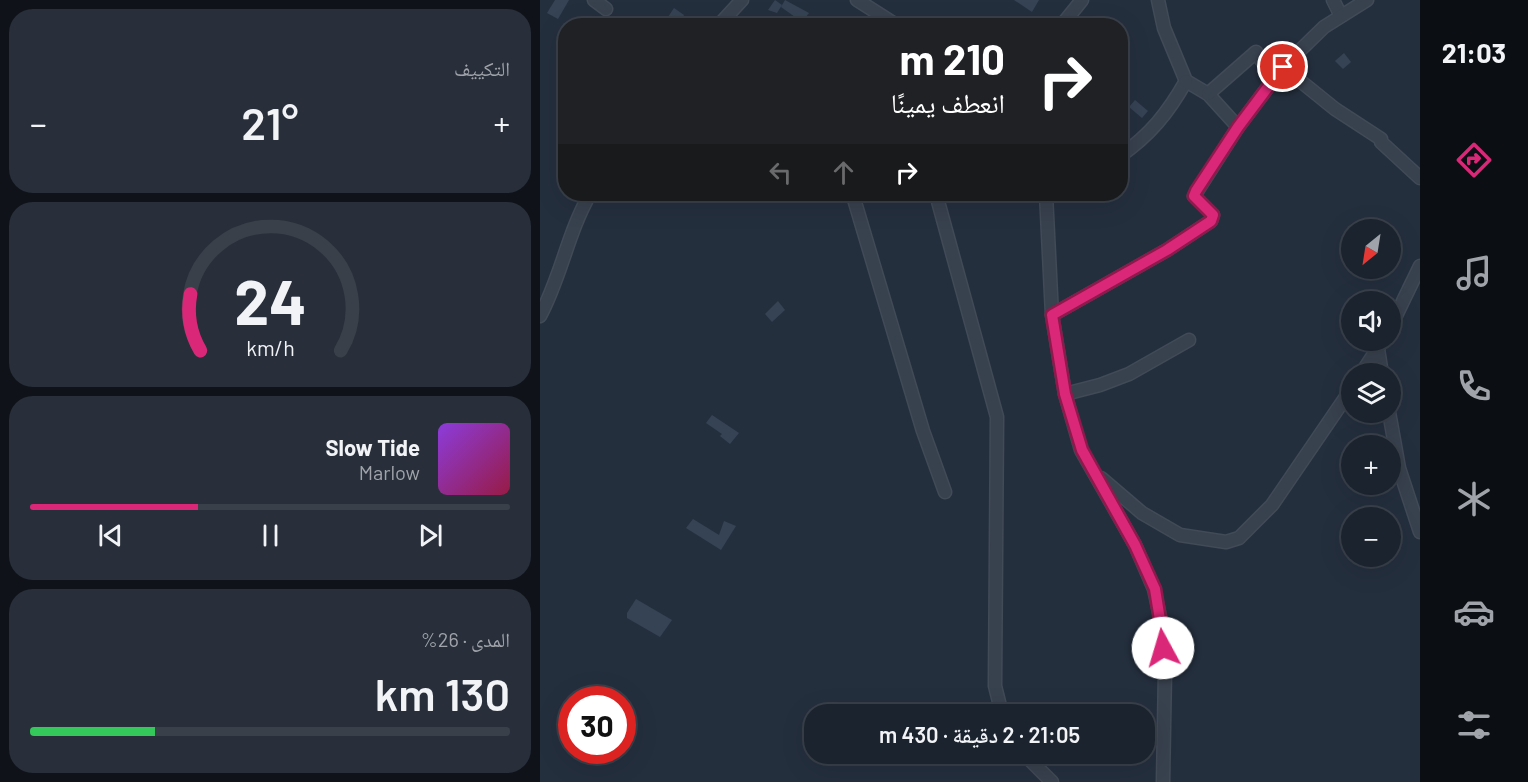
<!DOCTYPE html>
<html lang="ar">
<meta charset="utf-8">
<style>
body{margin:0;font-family:Barlow,"Noto Naskh Arabic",sans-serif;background:#282f3a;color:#f1f3f6;direction:rtl;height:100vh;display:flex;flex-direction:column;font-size:22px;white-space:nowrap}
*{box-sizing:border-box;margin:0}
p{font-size:20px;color:#a0a4aa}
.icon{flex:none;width:33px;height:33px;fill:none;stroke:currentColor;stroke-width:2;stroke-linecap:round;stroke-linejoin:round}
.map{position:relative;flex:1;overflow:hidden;direction:ltr}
.drawer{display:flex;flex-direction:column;gap:9px;padding:9px;background:#0f1319;width:540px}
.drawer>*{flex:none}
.guide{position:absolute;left:18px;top:18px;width:570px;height:183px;border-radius:24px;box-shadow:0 6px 24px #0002,0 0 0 2px #39404a;direction:rtl;background:#202124;color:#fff;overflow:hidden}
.needle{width:39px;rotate:210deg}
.tools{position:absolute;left:801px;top:219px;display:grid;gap:12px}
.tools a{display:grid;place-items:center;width:60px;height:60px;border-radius:50%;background:#1b232e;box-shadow:0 6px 24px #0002,0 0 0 2px #39404a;font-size:30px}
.speed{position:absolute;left:18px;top:686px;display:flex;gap:12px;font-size:30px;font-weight:700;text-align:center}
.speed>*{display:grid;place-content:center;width:78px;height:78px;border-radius:50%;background:#1b232e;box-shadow:0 6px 24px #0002,0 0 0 2px #39404a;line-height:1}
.speed .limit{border:9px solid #d22;background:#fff;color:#111}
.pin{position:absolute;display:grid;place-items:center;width:51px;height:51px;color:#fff;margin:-26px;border:3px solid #fff;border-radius:50%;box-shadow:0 2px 6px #0007}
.me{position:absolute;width:66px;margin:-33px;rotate:354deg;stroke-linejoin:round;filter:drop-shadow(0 0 4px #0008)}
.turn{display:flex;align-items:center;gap:21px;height:126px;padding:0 24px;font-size:27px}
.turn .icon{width:78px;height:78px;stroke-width:2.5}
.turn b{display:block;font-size:42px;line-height:51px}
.lanes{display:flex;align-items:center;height:57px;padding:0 24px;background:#0003;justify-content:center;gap:30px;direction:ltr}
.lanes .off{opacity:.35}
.big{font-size:45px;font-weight:600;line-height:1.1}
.drawer .widget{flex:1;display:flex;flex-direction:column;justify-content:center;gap:9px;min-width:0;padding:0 21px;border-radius:24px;background:#282f3a}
.drawer .dial{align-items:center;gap:0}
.dial svg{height:156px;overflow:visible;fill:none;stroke:#39404a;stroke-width:7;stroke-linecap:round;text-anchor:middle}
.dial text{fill:#f1f3f6;stroke:none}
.song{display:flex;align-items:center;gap:18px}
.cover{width:72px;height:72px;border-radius:9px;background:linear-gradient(135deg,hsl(270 70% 55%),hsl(340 70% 35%))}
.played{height:6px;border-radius:3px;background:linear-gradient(90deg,#db2777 35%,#39404a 35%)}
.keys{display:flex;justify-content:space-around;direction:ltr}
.heat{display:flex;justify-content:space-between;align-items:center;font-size:33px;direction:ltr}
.charge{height:9px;border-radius:4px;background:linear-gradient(90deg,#34c759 26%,#39404a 0)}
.trip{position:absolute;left:264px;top:704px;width:351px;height:60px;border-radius:24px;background:#1b232e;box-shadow:0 6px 24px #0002,0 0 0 2px #39404a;font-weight:600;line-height:60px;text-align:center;direction:rtl}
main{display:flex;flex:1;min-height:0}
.tab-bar{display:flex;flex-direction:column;width:108px;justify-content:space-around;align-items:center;background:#0b0e12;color:#a0a4aa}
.tab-bar .icon{width:42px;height:42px}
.tab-bar .selected{color:#db2777}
.tab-bar b{font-size:27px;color:#f1f3f6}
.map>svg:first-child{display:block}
.building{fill:#364354}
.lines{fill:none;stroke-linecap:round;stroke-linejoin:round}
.minor-casing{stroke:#414a57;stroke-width:15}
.minor{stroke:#38414e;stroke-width:12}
.route-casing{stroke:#8e194d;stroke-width:15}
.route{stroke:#db2777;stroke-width:10}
</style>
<main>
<nav class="tab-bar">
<b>21:03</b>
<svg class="icon selected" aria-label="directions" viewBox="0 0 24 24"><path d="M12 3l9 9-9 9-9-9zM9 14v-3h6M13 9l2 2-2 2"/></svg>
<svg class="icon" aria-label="music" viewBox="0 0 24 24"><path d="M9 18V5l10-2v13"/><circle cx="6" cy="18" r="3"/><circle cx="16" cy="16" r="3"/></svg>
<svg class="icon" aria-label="phone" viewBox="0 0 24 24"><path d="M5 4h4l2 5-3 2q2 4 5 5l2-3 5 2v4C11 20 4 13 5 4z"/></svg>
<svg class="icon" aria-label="climate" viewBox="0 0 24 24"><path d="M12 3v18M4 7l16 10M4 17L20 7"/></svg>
<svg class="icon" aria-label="car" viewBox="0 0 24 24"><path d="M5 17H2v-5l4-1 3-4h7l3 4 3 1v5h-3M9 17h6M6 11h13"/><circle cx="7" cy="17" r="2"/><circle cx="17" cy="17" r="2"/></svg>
<svg class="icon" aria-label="filters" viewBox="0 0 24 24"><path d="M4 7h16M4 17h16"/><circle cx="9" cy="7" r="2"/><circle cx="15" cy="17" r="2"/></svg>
</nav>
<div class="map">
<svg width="880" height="782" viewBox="0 0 880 782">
<rect width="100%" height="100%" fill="#242f3e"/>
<g class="building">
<path d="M15,0H29L18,19L7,13Z"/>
<path d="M235,0L242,5L237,13L228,10Z"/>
<path d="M245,0L269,13L262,22L241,7Z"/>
<path d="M474,0H499L492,12Z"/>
<path d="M134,8L144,15L138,26L126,20Z"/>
<path d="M804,53L811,62L803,69L795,61Z"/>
<path d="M595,100L608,111L602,118L589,107Z"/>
<path d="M238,301L245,310L232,322L225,314Z"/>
<path d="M172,415L199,433L190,444L180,436L182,434L166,423Z"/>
<path d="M153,519L179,535L184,521L196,526L181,550L146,528Z"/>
<path d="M96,599L132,620L120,637L87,618V613Z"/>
<path d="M611,625L614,638L605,640L602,627Z"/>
</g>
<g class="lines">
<defs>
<g id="minor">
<path d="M54,0L66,9"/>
<path d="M317,0L358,26"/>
<path d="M618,0L624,28L646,81L668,94L698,127"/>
<path d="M793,0L801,16"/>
<path d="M178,26L202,0"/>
<path d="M521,26L542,0"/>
<path d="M743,67L795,109L841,139V142L880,178"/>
<path d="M668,94L716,52L734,79"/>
<path d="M580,156C610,135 628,113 646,81"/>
<path d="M315,194L314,199L383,431L405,492"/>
<path d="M396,194L457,417L455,686L462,714"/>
<path d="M506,194L512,315L525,394L541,450L595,545L614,589L622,626L625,671L623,782"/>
<path d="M512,315L627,250L671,221L673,215L654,196L698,127L743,67L784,27L827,0"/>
<path d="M0,316C21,277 28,232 50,194"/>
<path d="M850,328L880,266"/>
<path d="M838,349L842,374"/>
<path d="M821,374L843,340"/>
<path d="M525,394L560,385L589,374L649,340"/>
<path d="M849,412L859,468L880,532"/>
<path d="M561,478L602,513L640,535L686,542L699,538L732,505L812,388"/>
<path d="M483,753L512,782"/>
</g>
</defs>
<use href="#minor" class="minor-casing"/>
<use href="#minor" class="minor"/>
</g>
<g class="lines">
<defs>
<path id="route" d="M623,648L621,626L615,589L595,545L542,450L525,394L512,315L627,250L671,221L673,215L654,196L656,191L698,127L743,67"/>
</defs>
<use href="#route" class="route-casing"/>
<use href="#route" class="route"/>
</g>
</svg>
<div class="tools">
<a><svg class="needle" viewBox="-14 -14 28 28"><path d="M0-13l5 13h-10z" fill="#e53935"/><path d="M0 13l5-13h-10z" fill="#a0a4aa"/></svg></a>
<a><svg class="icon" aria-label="sound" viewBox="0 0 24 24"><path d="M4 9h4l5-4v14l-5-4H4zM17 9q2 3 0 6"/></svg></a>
<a><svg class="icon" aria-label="layers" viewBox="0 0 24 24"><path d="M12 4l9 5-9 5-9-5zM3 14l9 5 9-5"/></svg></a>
<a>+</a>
<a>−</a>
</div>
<div class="speed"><div class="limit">30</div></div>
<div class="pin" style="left:743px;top:67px;background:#d93025"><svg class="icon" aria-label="arrive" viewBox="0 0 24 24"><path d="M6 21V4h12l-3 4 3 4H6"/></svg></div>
<svg class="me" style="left:623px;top:648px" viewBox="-20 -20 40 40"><circle r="19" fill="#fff"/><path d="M0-13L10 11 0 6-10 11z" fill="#db2777"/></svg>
<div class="trip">21:05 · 2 دقيقة · 430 m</div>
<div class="guide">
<div class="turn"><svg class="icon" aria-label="right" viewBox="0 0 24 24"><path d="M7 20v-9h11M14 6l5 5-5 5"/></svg><div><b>210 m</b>انعطف يمينًا</div></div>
<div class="lanes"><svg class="icon off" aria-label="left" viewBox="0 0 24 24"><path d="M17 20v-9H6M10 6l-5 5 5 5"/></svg><svg class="icon off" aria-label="ahead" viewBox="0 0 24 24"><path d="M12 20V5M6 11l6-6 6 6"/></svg><svg class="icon" aria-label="right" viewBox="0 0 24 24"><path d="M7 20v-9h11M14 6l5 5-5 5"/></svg></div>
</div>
</div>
<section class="drawer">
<div class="widget"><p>التكييف</p>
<div class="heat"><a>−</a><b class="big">21°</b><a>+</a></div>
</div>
<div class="widget dial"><svg viewBox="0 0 100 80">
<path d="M14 69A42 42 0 1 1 86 69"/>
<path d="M14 69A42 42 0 0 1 9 40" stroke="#db2777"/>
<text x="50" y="56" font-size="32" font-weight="700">24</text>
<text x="50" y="72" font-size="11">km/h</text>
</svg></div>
<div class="widget">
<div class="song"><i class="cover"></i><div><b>Slow Tide</b><p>Marlow</p></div></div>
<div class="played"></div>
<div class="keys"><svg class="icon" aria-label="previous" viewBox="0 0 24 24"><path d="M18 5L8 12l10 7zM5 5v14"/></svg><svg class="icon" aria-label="pause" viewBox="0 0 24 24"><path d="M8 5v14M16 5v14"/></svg><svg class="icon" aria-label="next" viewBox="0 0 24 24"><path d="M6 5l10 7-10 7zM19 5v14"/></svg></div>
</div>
<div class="widget"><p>المدى · 26%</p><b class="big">130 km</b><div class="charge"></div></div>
</section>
</main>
